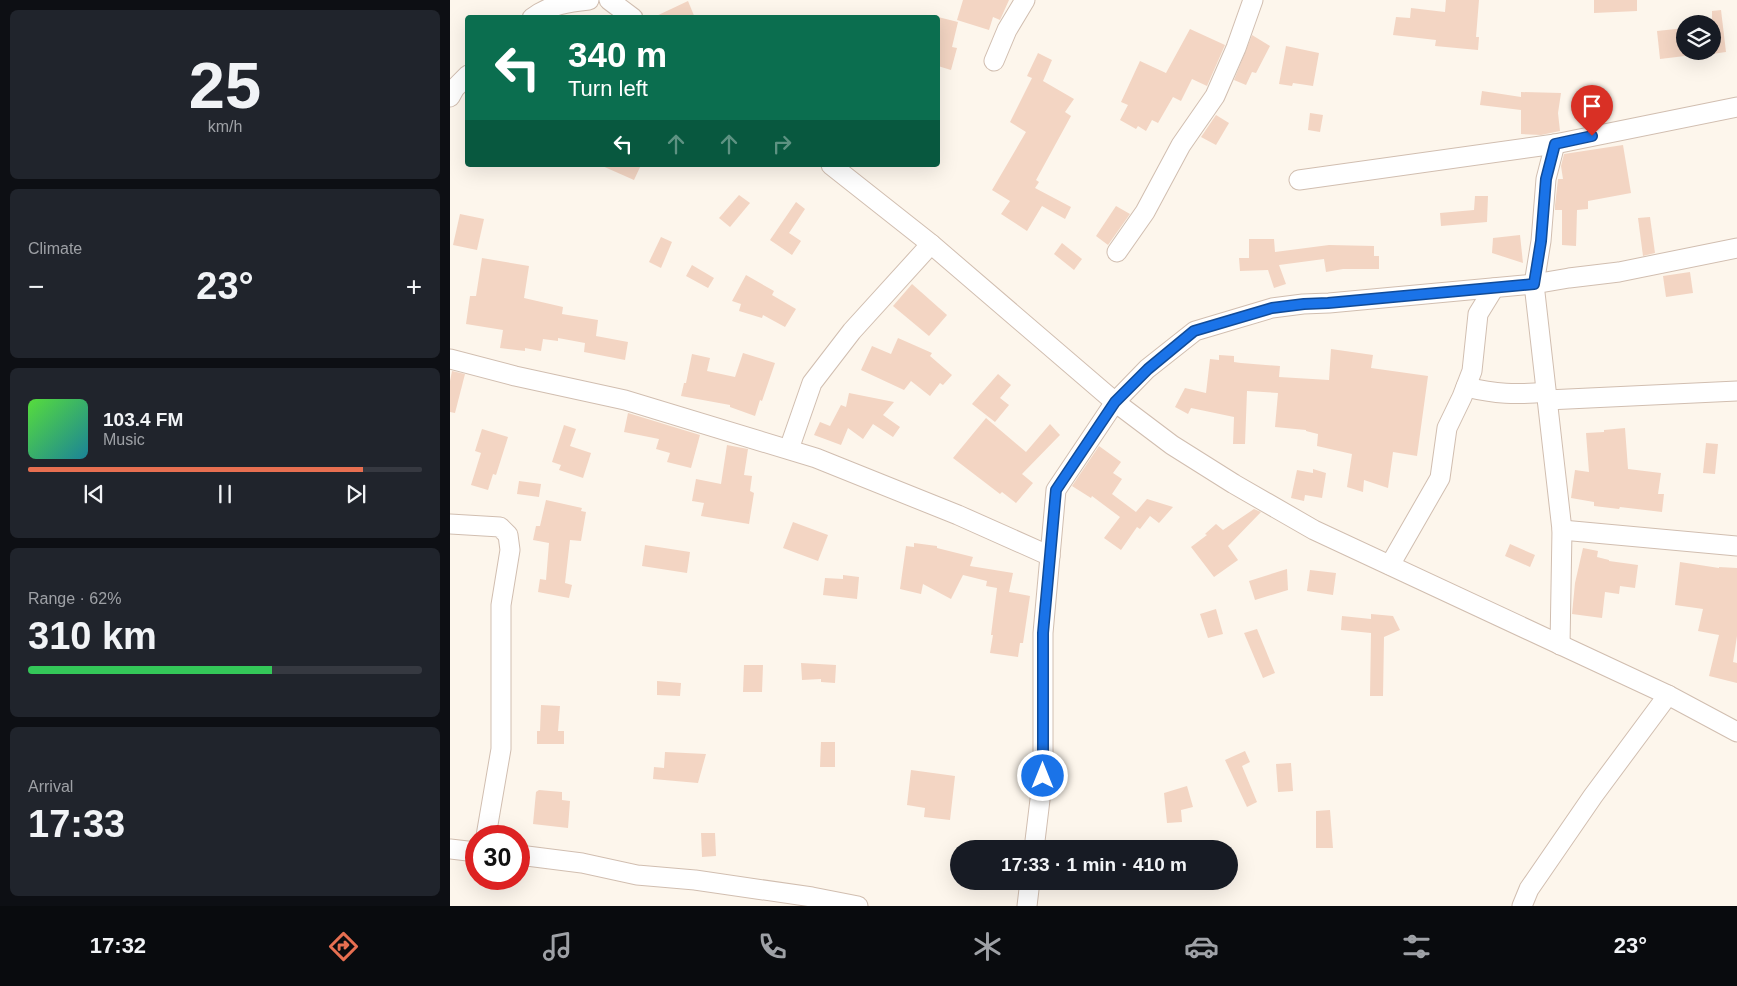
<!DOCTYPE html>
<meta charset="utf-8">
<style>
body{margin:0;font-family:Helvetica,sans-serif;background:#20242c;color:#f1f3f6;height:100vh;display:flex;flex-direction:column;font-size:19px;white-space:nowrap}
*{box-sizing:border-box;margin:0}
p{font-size:16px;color:#9ea1a6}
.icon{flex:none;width:28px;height:28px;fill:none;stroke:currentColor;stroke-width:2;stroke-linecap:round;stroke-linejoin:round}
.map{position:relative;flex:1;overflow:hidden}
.panel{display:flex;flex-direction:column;gap:10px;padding:10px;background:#0d0f14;width:450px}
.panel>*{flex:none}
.top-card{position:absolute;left:15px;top:15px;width:475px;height:152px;border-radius:5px;box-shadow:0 5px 20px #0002;background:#0b6e4f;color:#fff;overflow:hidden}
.tools{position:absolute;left:1226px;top:15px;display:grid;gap:10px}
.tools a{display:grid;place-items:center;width:45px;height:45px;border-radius:50%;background:#171b24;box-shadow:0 5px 20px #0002;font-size:25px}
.speed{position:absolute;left:15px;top:825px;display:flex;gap:10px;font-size:25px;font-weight:700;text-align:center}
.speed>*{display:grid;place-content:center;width:65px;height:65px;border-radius:50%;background:#171b24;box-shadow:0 5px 20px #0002;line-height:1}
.speed .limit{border:8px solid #d22;background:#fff;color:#111}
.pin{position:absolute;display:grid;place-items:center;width:42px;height:42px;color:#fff;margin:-51px -21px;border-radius:50% 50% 50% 0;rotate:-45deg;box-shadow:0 0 5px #0007}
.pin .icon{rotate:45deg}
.me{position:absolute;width:55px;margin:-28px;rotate:0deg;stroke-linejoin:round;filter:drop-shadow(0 0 4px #0008)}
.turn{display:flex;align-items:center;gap:18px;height:105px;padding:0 20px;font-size:22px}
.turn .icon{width:65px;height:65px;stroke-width:2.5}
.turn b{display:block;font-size:35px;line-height:42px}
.lanes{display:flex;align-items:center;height:48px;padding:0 20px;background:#0003;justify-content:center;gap:25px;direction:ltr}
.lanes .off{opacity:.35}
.big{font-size:38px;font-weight:600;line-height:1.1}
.panel .card{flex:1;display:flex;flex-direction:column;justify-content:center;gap:8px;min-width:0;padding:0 18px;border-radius:8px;background:#20242c}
.panel .dial{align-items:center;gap:0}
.dial b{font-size:65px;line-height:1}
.song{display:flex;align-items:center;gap:15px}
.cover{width:60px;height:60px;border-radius:8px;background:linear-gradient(135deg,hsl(110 70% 55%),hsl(190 70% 35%))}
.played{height:5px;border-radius:2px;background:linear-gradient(90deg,#e76f51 85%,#363941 85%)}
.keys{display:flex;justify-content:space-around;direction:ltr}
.heat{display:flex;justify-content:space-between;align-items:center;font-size:28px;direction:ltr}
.charge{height:8px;border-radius:4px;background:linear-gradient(90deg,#34c759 62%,#363941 0)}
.trip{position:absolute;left:500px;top:840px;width:288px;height:50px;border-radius:25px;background:#171b24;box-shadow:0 5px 20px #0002;font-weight:600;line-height:50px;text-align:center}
.menu{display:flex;height:80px;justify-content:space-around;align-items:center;background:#090b0e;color:#9ea1a6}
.menu .icon{width:35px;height:35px}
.menu .selected{color:#e76f51}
.menu b{font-size:22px;color:#f1f3f6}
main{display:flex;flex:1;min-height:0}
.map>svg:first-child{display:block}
.building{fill:#f3d5c3}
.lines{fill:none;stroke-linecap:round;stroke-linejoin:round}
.minor-casing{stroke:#d1beb0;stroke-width:21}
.minor{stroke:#fff;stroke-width:19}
.route-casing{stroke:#114b97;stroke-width:12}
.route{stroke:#1a73e8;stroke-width:9}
</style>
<main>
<section class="panel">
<div class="card dial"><b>25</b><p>km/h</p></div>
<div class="card"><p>Climate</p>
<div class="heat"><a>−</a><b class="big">23°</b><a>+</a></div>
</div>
<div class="card">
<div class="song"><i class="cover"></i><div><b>103.4 FM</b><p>Music</p></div></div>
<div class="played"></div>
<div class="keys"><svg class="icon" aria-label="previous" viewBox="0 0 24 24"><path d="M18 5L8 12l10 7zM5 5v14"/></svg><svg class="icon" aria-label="pause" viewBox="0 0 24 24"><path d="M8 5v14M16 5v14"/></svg><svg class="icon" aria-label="next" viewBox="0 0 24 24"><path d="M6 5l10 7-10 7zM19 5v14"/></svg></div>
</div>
<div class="card"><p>Range · 62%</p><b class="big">310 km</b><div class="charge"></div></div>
<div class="card"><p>Arrival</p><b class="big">17:33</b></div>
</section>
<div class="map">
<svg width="1287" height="906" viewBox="0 0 1287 906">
<rect width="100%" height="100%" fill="#fdf6ec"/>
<g class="building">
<path d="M513,0H559L550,20L543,17L539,30L507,20Z"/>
<path d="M996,0H1029L1026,37H1029L1028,50L985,46L986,40L943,35L946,17L960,18L961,8L995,12Z"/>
<path d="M1144,0H1187V11L1144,13Z"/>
<path d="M238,1L245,18H202Z"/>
<path d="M1271,10L1276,52L1262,54V11Z"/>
<path d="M488,17L508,22L502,47L507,48L501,70L488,66Z"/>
<path d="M1235,28V56L1210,59L1207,31Z"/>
<path d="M740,29L775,45L757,86L742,79L731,101L723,97L708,123L702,120L696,131L688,126L686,129L670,120L678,105L671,102L690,61L716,73Z"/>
<path d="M802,35L820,46L806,73L802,72L796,85L784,80Z"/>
<path d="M836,46L869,53L863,86L843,83L842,86L829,84Z"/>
<path d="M588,53L602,60L593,81L624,99L615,112L621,116L586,180L589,182L585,188L621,207L615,219L592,206L577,231L551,214L560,201L542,190L576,132L560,122L582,78L577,76Z"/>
<path d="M1032,91L1071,97V92L1111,93L1108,113L1110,131L1091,135L1071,134V110L1030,105Z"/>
<path d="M860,113L873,115L870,132L858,130Z"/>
<path d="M766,115L779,123L766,145L751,137Z"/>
<path d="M1173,145L1181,193L1138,201V209L1127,210L1126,246L1112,245V210H1105V205L1108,179H1113L1111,166L1114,154Z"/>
<path d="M150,165H191L184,180Z"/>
<path d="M289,195L300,203L280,227L269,218Z"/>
<path d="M1025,196H1038L1037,222L991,226L990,213L1024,210Z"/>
<path d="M346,202L355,209L339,233L351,241L342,255L320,240Z"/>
<path d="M666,206L680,214L658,245L646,236Z"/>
<path d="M10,214L34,219L27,250L3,245Z"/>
<path d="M1200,217L1205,253L1193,256L1188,218Z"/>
<path d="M1070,235L1073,263L1042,253L1043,238Z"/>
<path d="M211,237L222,242L211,268L199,262Z"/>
<path d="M799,239H824L825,252L879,245L924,246V256H929V269H893L876,272L874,259L829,265L836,284L824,288L818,270L790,271L789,258H799Z"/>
<path d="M612,243L632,259L624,270L604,254Z"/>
<path d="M32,258L79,266L74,298L113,307L112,314L148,320L146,336L178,342L175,360L134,352L135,343L108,338V341L93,339L91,351L75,348V351L50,348L53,330L16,324L20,296H26Z"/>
<path d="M242,265L264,278L258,288L236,276Z"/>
<path d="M1240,272L1243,293L1216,297L1213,276Z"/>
<path d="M296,275L324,291L322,295L346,309L335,327L313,315L312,318L289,311L291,304L282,301Z"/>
<path d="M462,284L497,315L479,336L443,306Z"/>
<path d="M448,338L482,353L480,356L502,375L493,385L490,383L480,396L461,381L454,390L411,370L422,346L441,354Z"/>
<path d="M881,349L923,355L921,368L978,376L967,456L943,452L938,488L914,480L913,492L897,487L902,454L867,446L868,434L856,431V430L825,427L828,393L797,391L795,444H783L784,417L741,408L738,414L725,407L735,388L756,393L760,359L769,360V355L784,356V362L791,363L830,366L829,377L879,380Z"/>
<path d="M293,353L325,363L312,401L310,400L305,416L280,407V405L231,396L234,383H236L242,354L260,358L257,371L285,377Z"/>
<path d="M2,371L15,374L5,413L0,412V381Z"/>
<path d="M548,374L561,385L550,398L559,405L545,422L522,404Z"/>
<path d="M399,393L444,402L433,415L450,427L443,437L423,424L413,439L398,428L391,445L364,435L370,422L380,426L391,405L396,407Z"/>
<path d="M178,413L250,435L241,468L217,462L220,453L206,449L209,439L174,432Z"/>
<path d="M536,418L576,452L600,424L610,435L572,474L583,483L566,503L552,492L550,494L503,458Z"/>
<path d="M114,425L126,429L120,446L141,453L133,478L109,470L111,465L102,462Z"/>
<path d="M1175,428L1178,469L1211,473L1208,494H1214L1212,512L1170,507L1169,509L1144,506V502L1121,498L1125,470L1139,472L1136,433L1154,432V430Z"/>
<path d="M32,429L58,437L46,475L43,474L38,490L21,485L31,453L25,451Z"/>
<path d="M1256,443L1268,444L1265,474L1253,473Z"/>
<path d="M277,445L298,449L294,475L302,476L300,491L304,493L299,524L251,516L254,503L242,501L246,479L271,484Z"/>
<path d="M649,446L671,462L663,473L672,479L662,494L686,512L697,499L723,507L709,523L700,516L690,529L687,527L671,550L654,538L670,517L642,496L641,498L622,486Z"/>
<path d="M863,469L876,473L872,498L855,495L854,501L841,498L847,470L863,473Z"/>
<path d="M69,481L91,484L89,497L67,494Z"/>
<path d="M96,500L132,508L131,511L136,512L131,541L120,540L115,583L122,585L119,598L88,592L90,579L96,580L99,543L83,540L86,526H90Z"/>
<path d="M804,509L811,512L778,546L788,560L764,577L741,547L757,535L755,534L766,524L773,530Z"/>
<path d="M343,522L378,535L368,561L333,548Z"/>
<path d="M464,543L487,546V548L523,557L520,566L563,573L559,592L580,596L573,643H570L568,657L540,653L543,635H541L547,588L536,586L537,581L513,575L501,599L473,584L471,594L450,589L456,546L464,547Z"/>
<path d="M1060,544L1085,555L1080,567L1055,556Z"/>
<path d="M195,545L240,552L237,573L192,566Z"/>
<path d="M1133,548L1148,551L1147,557L1159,560V561L1188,565L1185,588L1170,586L1169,594L1155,592L1152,618L1122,614L1125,583Z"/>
<path d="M1230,562L1269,568V567L1287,568V636L1283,662L1287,663V683L1259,676L1269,635L1248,631L1253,609L1225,605Z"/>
<path d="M837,569L838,590L805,600L799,581Z"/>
<path d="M860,570L886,573L883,595L857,591Z"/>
<path d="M393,575L409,577L407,599L373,595L375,578L393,579Z"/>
<path d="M766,609L773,634L758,638L750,614Z"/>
<path d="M921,614L943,616L950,630L934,637L933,696H920L921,633L891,630L892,616L921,619Z"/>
<path d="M807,629L825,673L813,678L794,633Z"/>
<path d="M351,663L386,665L385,683L371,682V679L352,680Z"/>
<path d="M294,665H313L312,692H293Z"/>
<path d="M207,681L231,683L230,696L207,695Z"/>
<path d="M91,705L110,706L108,731H114V744H87V731H90Z"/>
<path d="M371,742H385V767H370Z"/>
<path d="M795,751L800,762L792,766L807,802L797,807L775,760Z"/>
<path d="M215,752L256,754L248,783L203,779L204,767L214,768Z"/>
<path d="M841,763L843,791L828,792L826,764Z"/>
<path d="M461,770L505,776L500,820L474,817L475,808L457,805Z"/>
<path d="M737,786L743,807L731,810L732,822L717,823L714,793Z"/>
<path d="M89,790L112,792V800L120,801L118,828L83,824L86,792Z"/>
<path d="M880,810L883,848H866V811Z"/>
<path d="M251,833H265L266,856L252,857Z"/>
</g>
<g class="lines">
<defs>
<g id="minor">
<path d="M159,0L183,18"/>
<path d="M82,18C99,5 119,2 139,0"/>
<path d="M544,61L557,30L575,0"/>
<path d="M0,97L5,88L18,75"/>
<path d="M1105,144L1096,179L1091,241L1084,284L1112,530L1110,645"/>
<path d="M381,165L481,244L665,402L722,445L784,484L864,530L1218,695L1287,732"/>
<path d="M849,180L1105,144L1287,107"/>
<path d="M667,252L695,212L731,145L765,96L786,48L803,0"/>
<path d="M0,359L65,376L175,400L366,458L508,515L600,556"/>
<path d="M1016,387C1046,394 1065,395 1096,392"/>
<path d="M1097,400L1287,391"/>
<path d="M339,449L362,383L402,331L481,244"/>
<path d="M0,524L50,527L58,535L60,550L51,605V749L36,836"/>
<path d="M1112,530L1287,546"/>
<path d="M940,565L990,478L997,428L1012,397L1022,371L1028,314L1044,288"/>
<path d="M0,849L26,852"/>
<path d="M584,849L593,775V633L606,490L665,402L697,369L745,331L822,308L853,304L879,303L1084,284L1119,278L1169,272L1287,248"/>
<path d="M69,855L132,863L187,875L245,880L362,897L408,906"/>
<path d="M577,906L580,881"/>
<path d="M1072,906L1079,889L1143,796L1218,695"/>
</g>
</defs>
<use href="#minor" class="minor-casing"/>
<use href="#minor" class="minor"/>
</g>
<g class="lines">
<defs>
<path id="route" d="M593,776V633L606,490L665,402L698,369L744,331L822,308L854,304L878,303L1084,284L1091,241L1096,179L1105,144L1142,136"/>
</defs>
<use href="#route" class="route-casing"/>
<use href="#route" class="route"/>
</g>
</svg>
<div class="tools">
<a><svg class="icon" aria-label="layers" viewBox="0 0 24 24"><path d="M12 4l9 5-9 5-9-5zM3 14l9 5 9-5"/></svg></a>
</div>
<div class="speed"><div class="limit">30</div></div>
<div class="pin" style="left:1142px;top:136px;background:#d93025"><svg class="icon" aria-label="arrive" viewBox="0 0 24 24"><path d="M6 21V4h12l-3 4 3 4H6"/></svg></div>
<svg class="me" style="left:593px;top:776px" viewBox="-20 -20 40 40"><circle r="17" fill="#1a73e8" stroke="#fff" stroke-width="3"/><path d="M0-11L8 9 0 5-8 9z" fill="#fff"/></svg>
<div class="trip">17:33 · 1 min · 410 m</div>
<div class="top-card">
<div class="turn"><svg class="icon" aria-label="left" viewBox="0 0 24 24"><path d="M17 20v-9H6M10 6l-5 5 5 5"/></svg><div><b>340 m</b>Turn left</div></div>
<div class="lanes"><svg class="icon" aria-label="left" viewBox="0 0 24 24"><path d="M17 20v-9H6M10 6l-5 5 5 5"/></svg><svg class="icon off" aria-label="ahead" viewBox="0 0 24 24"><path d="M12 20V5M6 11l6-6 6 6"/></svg><svg class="icon off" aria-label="ahead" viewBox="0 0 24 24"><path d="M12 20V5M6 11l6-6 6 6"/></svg><svg class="icon off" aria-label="right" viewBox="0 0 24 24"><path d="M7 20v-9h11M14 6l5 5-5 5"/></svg></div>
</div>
</div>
</main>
<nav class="menu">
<b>17:32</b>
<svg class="icon selected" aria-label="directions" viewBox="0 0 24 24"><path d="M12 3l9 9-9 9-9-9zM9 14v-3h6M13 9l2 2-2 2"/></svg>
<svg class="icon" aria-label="music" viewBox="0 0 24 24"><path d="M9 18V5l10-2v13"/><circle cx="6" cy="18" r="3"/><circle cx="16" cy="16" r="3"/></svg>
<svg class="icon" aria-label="phone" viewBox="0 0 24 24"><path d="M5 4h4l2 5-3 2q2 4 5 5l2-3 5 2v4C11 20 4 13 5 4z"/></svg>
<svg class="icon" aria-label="climate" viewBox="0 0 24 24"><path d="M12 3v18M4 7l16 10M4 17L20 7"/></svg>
<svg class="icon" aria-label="car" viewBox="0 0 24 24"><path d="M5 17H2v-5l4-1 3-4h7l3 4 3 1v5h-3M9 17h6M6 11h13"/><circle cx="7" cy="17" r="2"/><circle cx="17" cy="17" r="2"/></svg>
<svg class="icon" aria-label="filters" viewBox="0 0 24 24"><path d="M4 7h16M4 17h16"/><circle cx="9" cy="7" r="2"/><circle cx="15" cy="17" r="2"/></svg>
<b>23°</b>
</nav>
